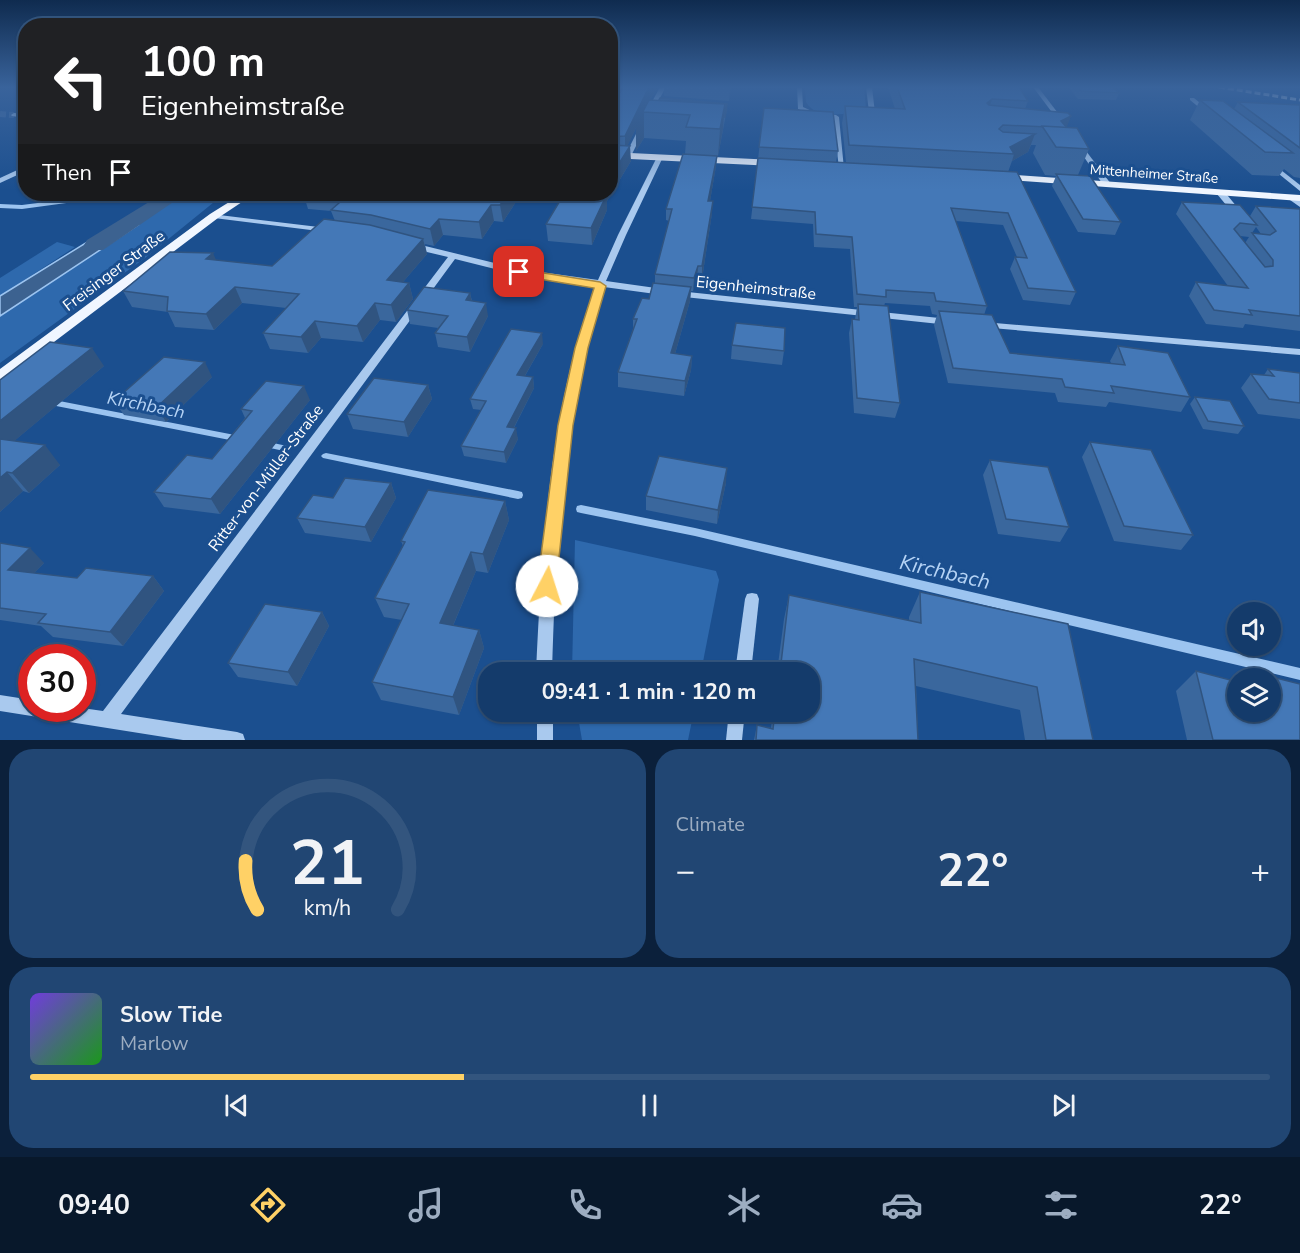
<!DOCTYPE html>
<meta charset="utf-8">
<style>
body{margin:0;font-family:"Nunito Sans",sans-serif;background:#214673;color:#f1f3f6;height:100vh;display:flex;flex-direction:column;font-size:22px;white-space:nowrap}
*{box-sizing:border-box;margin:0}
p{font-size:20px;color:#9dadc1}
.icon{flex:none;width:33px;height:33px;fill:none;stroke:currentColor;stroke-width:2;stroke-linecap:round;stroke-linejoin:round}
.map{position:relative;height:740px;overflow:hidden}
.panel{display:flex;flex-direction:column;gap:9px;padding:9px;background:#0b203b;flex:1}
.panel>*{flex:none}
.hud{position:absolute;left:18px;top:18px;width:600px;height:183px;border-radius:24px;box-shadow:0 2px 4px #0004,0 0 0 2px #33557e;background:#202124;color:#fff;overflow:hidden}
.tools{position:absolute;left:1227px;top:602px;display:grid;gap:12px}
.tools a{display:grid;place-items:center;width:54px;height:54px;border-radius:50%;background:#143b6b;box-shadow:0 2px 4px #0004,0 0 0 2px #33557e;font-size:30px}
.speed{position:absolute;left:18px;top:644px;display:flex;gap:12px;font-size:30px;font-weight:700;text-align:center}
.speed>*{display:grid;place-content:center;width:78px;height:78px;border-radius:50%;background:#143b6b;box-shadow:0 2px 4px #0004,0 0 0 2px #33557e;line-height:1}
.speed .limit{border:9px solid #d22;background:#fff;color:#111}
.pin{position:absolute;display:grid;place-items:center;width:51px;height:51px;color:#fff;margin:-26px;border-radius:12px;box-shadow:0 3px 9px #0006}
.me{position:absolute;width:66px;margin:-33px;rotate:5deg;stroke-linejoin:round;filter:drop-shadow(0 0 4px #0008)}
.turn{display:flex;align-items:center;gap:21px;height:126px;padding:0 24px;font-size:27px}
.turn .icon{width:78px;height:78px;stroke-width:2.5}
.turn b{display:block;font-size:42px;line-height:51px}
.then{display:flex;align-items:center;height:57px;padding:0 24px;background:#0003;gap:12px;font-size:22px}
.big{font-size:45px;font-weight:700;line-height:1.1}
.panel .card{flex:1;display:flex;flex-direction:column;justify-content:center;gap:9px;min-width:0;padding:0 21px;border-radius:24px;background:#214673}
.panel .dial{align-items:center;gap:0}
.dial svg{height:156px;overflow:visible;fill:none;stroke:#33557e;stroke-width:7;stroke-linecap:round;text-anchor:middle}
.dial text{fill:#f1f3f6;stroke:none}
.song{display:flex;align-items:center;gap:18px}
.cover{width:72px;height:72px;border-radius:9px;background:linear-gradient(135deg,hsl(260 70% 55%),hsl(120 70% 35%))}
.played{height:6px;border-radius:3px;background:linear-gradient(90deg,#ffd166 35%,#33557e 35%)}
.keys{display:flex;justify-content:space-around;direction:ltr}
.heat{display:flex;justify-content:space-between;align-items:center;font-size:33px;direction:ltr}
.panel .tiles{flex:1;display:grid;gap:9px;grid-template-columns:1fr 1fr}
.card:last-child{grid-column:span 2}
.trip{position:absolute;left:478px;top:662px;width:342px;height:60px;border-radius:24px;background:#143b6b;box-shadow:0 2px 4px #0004,0 0 0 2px #33557e;font-weight:700;line-height:60px;text-align:center}
.menu{display:flex;height:96px;justify-content:space-around;align-items:center;background:#08182b;color:#9dadc1}
.menu .icon{width:42px;height:42px}
.menu .active{color:#ffd166}
.menu b{font-size:27px;color:#f1f3f6}
.map>svg:first-child{display:block}
.green{fill:#2e69ad}
.water{fill:#3c6290;stroke:#9cc4f0;stroke-width:1.5}
.lines{fill:none;stroke-linecap:round;stroke-linejoin:round}
.stream{fill:#9cc4f0;fill-rule:evenodd}
.canal{fill:#3c6290;fill-rule:evenodd}
.minor-tunnel{stroke:#3d69a0;stroke-width:6;stroke-dasharray:6 3;stroke-linecap:butt}
.minor{fill:#a9c9ee;fill-rule:evenodd}
.major{fill:#f0f6ff;fill-rule:evenodd}
.rail{stroke:#fff;stroke-width:3;stroke-dasharray:6 3;stroke-linecap:butt}
.wall{fill:#3a679d;fill-rule:evenodd}
.shaded-wall{fill:#305480}
.building{fill:#4478b7;stroke:#305480;stroke-width:1.5}
.route{fill:#ffd166;stroke:#a68842;stroke-width:1.5}
.labels{text-anchor:middle;dominant-baseline:central;stroke-width:6;stroke-linejoin:round;paint-order:stroke}
.far-street-label{font-size:14px;fill:#fff;stroke:#1b4f8f}
.street-label{font-size:16px;fill:#fff;stroke:#1b4f8f}
.water-label{font-size:18px;font-style:italic;fill:#b5d3f5;stroke:#1b4f8f}
.near-water-label{font-size:21px;font-style:italic;fill:#b5d3f5;stroke:#1b4f8f}
</style>
<div class="map">
<svg width="1300" height="740" viewBox="0 0 1300 740">
<rect width="100%" height="100%" fill="#1b4f8f"/>
<g class="green">
<path d="M805,87H864L866,109C849,114 817,121 806,102Z"/>
<path d="M176,194H224L145,258L0,363V316L137,225L129,224Z"/>
<path d="M57,242L75,247L0,296V278Z"/>
<path d="M575,540L716,571L719,580L701,672H572Z"/>
<path d="M577,711H694L688,740H582Z"/>
</g>
<path class="water" d="M118,223L138,225L0,316V296Z"/>
<g class="lines">
<g class="stream">
<path d="M109,194H121L118,196L22,209L0,208V204L22,205Z"/>
<path d="M49,399L240,436L243,437L245,439L243,441L240,442L46,404L45,402L46,400Z"/>
<path d="M264,441L287,446L289,448L287,450L284,451L261,446L259,444L261,442Z"/>
<path d="M326,453L518,491L522,492L523,495L522,498L518,499L323,458L321,456L323,454Z"/>
<path d="M581,505L695,528L1300,668V680L695,536L581,513L577,512L576,509L577,506Z"/>
</g>
<path class="canal" d="M162,194H185L103,250H87L84,245L87,240Z"/>
<path class="minor-tunnel" d="M0,114L14,115"/>
<g class="minor">
<path d="M660,87H666L651,114H647L646,113Z"/>
<path d="M797,87H802L803,107L816,113L836,115L839,117L844,169L839,168L833,119L813,116L798,109Z"/>
<path d="M866,87H872L875,113L866,117L863,115L869,112Z"/>
<path d="M1033,87H1038L1064,121V123H1060Z"/>
<path d="M1190,98H1194L1210,111V113H1206L1190,100Z"/>
<path d="M14,113L26,114V118L12,116L11,115Z"/>
<path d="M641,128L644,130L631,156L626,157L625,156L638,130Z"/>
<path d="M1076,143H1080L1111,184L1110,186H1104L1075,144Z"/>
<path d="M660,155L663,157L626,235L606,281L663,289L668,292L663,295L604,287C561,404 556,548 552,672H536C542,546 550,404 596,285L519,275L455,259L121,714L237,732L243,734L245,740H183L0,711V695L32,700V708H82L103,711L448,257L410,248V244L413,243L519,269L598,280L618,235L657,157Z"/>
<path d="M1268,163H1272L1300,185V191L1268,165Z"/>
<path d="M26,166V171L0,183V178Z"/>
<path d="M1217,190H1223L1242,213V217H1236L1217,194Z"/>
<path d="M1290,196H1296L1300,201V207L1290,200Z"/>
<path d="M211,214L327,228L331,230L327,232L214,218L210,216Z"/>
<path d="M678,291L949,319L954,322L949,325L675,296L673,294L675,292Z"/>
<path d="M983,322L1300,349V355L980,327L978,325Z"/>
<path d="M752,593L757,594L759,599L751,672H735L745,599L747,594Z"/>
<rect x="537" y="711" width="16" height="29"/>
<path d="M729,711H745L742,740H726Z"/>
</g>
<g class="major">
<path d="M610,152L776,160L781,163L776,166L610,158Z"/>
<path d="M1001,174L1300,195V201L997,179V175Z"/>
<path d="M242,194H254L218,218L5,379L0,381V369L210,214Z"/>
</g>
<path class="rail" d="M1219,87L1300,100"/>
</g>
<g class="wall">
<path d="M615,87H659L648,102L727,109L718,156H717L716,166L710,201L712,213L702,279H697L693,291H691L690,301L675,354L692,356L691,370L684,396L618,387V372L633,329V319L649,299L655,283V274L669,221L666,220V209L685,154L686,141L644,138L636,151V128L627,146L631,161L607,201V210L592,245L548,241L546,224L610,194V109L621,90Z"/>
<path d="M664,87H731L729,101L664,96Z"/>
<path d="M888,87H1019L1028,101L1025,109L1066,127L1089,149L1078,175L1121,222L1115,235L1078,232L1052,186L1056,176L1045,175L1033,153L1036,145H1031L1028,152L1012,161L1008,172L1076,292L1070,305L1023,300L1010,269L1015,257H1017L1003,225L956,221L987,306L984,315L1010,353L1111,363L1110,361L1118,346L1190,397L1181,412L1109,402L1106,407L1058,402L1055,393L948,383L934,325L937,315L932,314L930,306L885,303L884,306L900,403L895,418L854,413L849,333L852,319H855L857,307H854L850,249L814,247L813,224L751,219L764,108L838,151L836,162L846,163L842,123L845,106L895,109Z"/>
<path d="M1068,87H1113L1119,93L1116,100L1078,99Z"/>
<path d="M1200,100L1234,109L1238,102L1300,105V178L1294,177L1284,169L1279,176L1252,175L1190,120Z"/>
<path d="M275,194H521L503,222L494,221L482,239L443,235L434,246L425,244L427,254L403,282L409,283L413,299L396,322L380,320L363,342L321,338L308,353L270,349L263,333L286,308L242,303L214,330L175,327L168,312L132,307L123,291L216,260L272,266L335,221L331,211L308,209L304,196Z"/>
<path d="M1182,202L1250,216L1256,206L1300,209V331L1245,324L1243,328L1206,324L1189,296L1196,282L1228,286L1176,214ZM1256,227L1261,234L1252,233ZM1240,236L1249,237L1245,243Z"/>
<path d="M470,293L472,301L488,316L470,352L438,347L435,333L438,328L410,324L407,310Z"/>
<path d="M543,344L525,376L533,377L534,388L514,428L518,439L506,463L464,456L461,446L481,410L473,409L470,399Z"/>
<path d="M732,345L784,351L782,365L731,359Z"/>
<path d="M104,366L14,441L60,465L29,493L23,491L0,512V380Z"/>
<path d="M1268,369L1300,373V419L1258,414L1241,388L1251,374L1264,375Z"/>
<path d="M212,377L166,422L124,415L114,401Z"/>
<path d="M428,385L432,399L408,437L353,429L347,414Z"/>
<path d="M1195,397L1244,426L1238,434L1203,429L1190,404Z"/>
<path d="M310,400L220,514L164,507L154,492L212,459L245,418L241,409Z"/>
<path d="M1090,442L1193,535L1181,550L1114,541L1082,457Z"/>
<path d="M990,460L1069,527L1060,542L998,534L983,475Z"/>
<path d="M391,483L396,498L371,542L305,533L297,518L333,498Z"/>
<path d="M726,483L717,524L646,510V496Z"/>
<path d="M505,501L509,520L488,573L476,571L453,626L479,630L484,648L459,715L381,700L372,682L402,620L384,617L375,598L403,546L401,541Z"/>
<path d="M0,543L44,563L34,573L77,578L153,576L164,591L123,646L53,637L41,626L0,620Z"/>
<path d="M920,592L1068,624L1093,740H1025L1020,710L916,686L918,740H754L757,725L771,728L773,711H810V672H777L784,619L789,595L909,621V617Z"/>
<path d="M322,612L329,626L297,686L238,677L228,663Z"/>
<path d="M1196,671L1238,682V711H1270V678H1261L1264,675L1300,684V740H1187L1176,691Z"/>
</g>
<g class="shaded-wall">
<path d="M649,87H659L650,99L641,117L644,112V138L636,151V128L625,151V136Z"/>
<path d="M730,87H731L729,101Z"/>
<path d="M992,99L987,116V103Z"/>
<path d="M725,104L723,129L718,156L720,129Z"/>
<path d="M1071,116L1066,129L1061,121Z"/>
<path d="M1035,134L1028,152L1012,161L1014,154L1010,147Z"/>
<path d="M630,146L631,161L607,201V210L592,245L591,228L601,194H610V178Z"/>
<path d="M717,156L716,166L708,213V201Z"/>
<path d="M509,194H521L503,222L500,205Z"/>
<path d="M713,201L712,213L702,279V266Z"/>
<path d="M491,205L494,221L482,239L479,222Z"/>
<path d="M439,219L443,235L434,246L430,229Z"/>
<path d="M423,239L427,254L391,296L387,280Z"/>
<path d="M213,253L220,269L206,259Z"/>
<path d="M698,266L697,279L693,291L694,278Z"/>
<path d="M409,283L413,299L396,322L391,305Z"/>
<path d="M235,287L242,303L214,330L206,314Z"/>
<path d="M691,287L690,301L671,368V353Z"/>
<path d="M470,293L473,307L466,300Z"/>
<path d="M375,303L380,320L363,342L357,326Z"/>
<path d="M486,303L488,316L470,352L467,337Z"/>
<path d="M315,321L321,338L308,353L301,337Z"/>
<path d="M542,333L543,344L519,386L517,375Z"/>
<path d="M92,348L104,366L0,453V421Z"/>
<path d="M692,356L691,370L684,396L685,381Z"/>
<path d="M205,362L212,377L166,422L157,407Z"/>
<path d="M533,377L534,388L509,437L507,427Z"/>
<path d="M428,385L432,399L408,437L404,422Z"/>
<path d="M304,386L310,400L220,514L211,499Z"/>
<path d="M516,428L518,439L506,463L504,452Z"/>
<path d="M45,445L60,465L29,493L12,473Z"/>
<path d="M727,468L726,483L717,524L718,510Z"/>
<path d="M7,472L23,491L0,512V478Z"/>
<path d="M391,483L396,498L371,542L365,527Z"/>
<path d="M505,501L509,520L488,573L483,554Z"/>
<path d="M30,548L44,563L23,585L8,570Z"/>
<path d="M471,552L476,571L446,642L440,623Z"/>
<path d="M153,576L164,591L123,646L110,632Z"/>
<path d="M322,612L329,626L297,686L288,672Z"/>
<path d="M479,630L484,648L459,715L453,697Z"/>
</g>
<g class="building">
<path d="M623,87H649L625,136L610,137V109Z"/>
<path d="M897,87H1019L1028,101L992,99L987,103L989,105L1068,113L1071,116L1061,121L1067,128L1003,125L999,129L1003,132L1035,134L1010,147L1014,154L849,145L845,106L905,109Z"/>
<path d="M1078,87H1113L1119,93L1081,91Z"/>
<path d="M660,98L727,104L725,118V104L659,100Z"/>
<path d="M649,100L725,104L720,129L686,127L690,115L644,112L636,125Z"/>
<path d="M1200,100L1223,101L1293,153L1265,152Z"/>
<path d="M1238,102L1300,105V148Z"/>
<path d="M764,108L833,112L838,151L759,147Z"/>
<path d="M1042,126L1077,128L1089,149L1056,147Z"/>
<path d="M610,145L630,146L610,178Z"/>
<path d="M683,154L717,156L708,201H713L702,266H698L694,278L655,274L672,209H666Z"/>
<path d="M758,158L1017,172L1076,292L1028,288L1015,257L1027,258L1008,213L951,208L987,306L936,301L934,293L886,290V297L857,294L852,237L816,234L815,212L752,207Z"/>
<path d="M1056,174L1090,176L1121,222L1083,219Z"/>
<path d="M315,194H509L500,205H491L479,222L439,219L430,229L371,215L331,210L347,196Z"/>
<path d="M564,194H607L591,228L546,224Z"/>
<path d="M1182,202L1240,205L1257,225L1240,223L1234,229L1265,267L1273,266V260L1252,233L1270,235L1276,231L1256,206L1300,209V316L1249,310L1252,315L1214,310L1196,282L1248,288Z"/>
<path d="M324,219L370,225L423,239L387,280L409,283L391,305L375,303L357,326L315,321L301,337L263,333L299,294L235,287L206,314L167,311L168,297L123,291L170,252L213,253L206,259L272,266Z"/>
<path d="M653,283L691,287L671,353L692,356L685,381L618,372L637,319H633L642,298L649,299Z"/>
<path d="M424,287L470,293L466,300L486,303L467,337L435,333L448,316L407,310Z"/>
<path d="M858,304L888,306L900,403L857,398L852,319L859,320Z"/>
<path d="M939,311L992,315L1010,353L1125,365L1118,346L1168,353L1190,397L1111,386L1114,393L1065,387L1062,379L953,368Z"/>
<path d="M736,323L785,328L784,351L732,345Z"/>
<path d="M511,329L542,333L517,375L533,377L507,427L516,428L504,452L461,446L486,401L470,399Z"/>
<path d="M50,342L92,348L0,421V380Z"/>
<path d="M164,357L205,362L157,407L114,401Z"/>
<path d="M1268,369L1300,373V403L1269,399L1251,374L1274,376Z"/>
<path d="M374,378L428,385L404,422L347,414Z"/>
<path d="M266,381L304,386L211,499L154,492L187,455L212,459L252,411L241,409Z"/>
<path d="M1195,397L1230,401L1244,426L1208,421Z"/>
<path d="M0,439L45,445L12,473L7,472L0,478Z"/>
<path d="M1090,442L1151,450L1193,535L1124,526Z"/>
<path d="M659,456L727,468L718,510L646,496Z"/>
<path d="M990,460L1048,467L1069,527L1006,519Z"/>
<path d="M345,478L391,483L365,527L297,518L313,495L333,498Z"/>
<path d="M428,490L505,501L483,554L471,552L440,623L479,630L453,697L372,682L409,604L375,598L405,542L401,541Z"/>
<path d="M0,543L30,548L8,570L77,578L86,568L153,576L110,632L38,623L46,614L0,608Z"/>
<path d="M920,592L1068,624L1093,740H1046L1037,687L914,659L918,740H756L757,725L773,729L775,711H810V672H780L789,595L921,623Z"/>
<path d="M265,604L322,612L288,672L228,663Z"/>
<path d="M1196,671L1238,682V711H1270V678H1266L1264,675L1300,684V740H1213Z"/>
</g>
<linearGradient id="sky" x2="0" y2="1"><stop stop-color="#0f2b4f"/><stop offset="0.46" stop-color="#39639b"/><stop offset="1" stop-color="#39639b" stop-opacity="0"/></linearGradient>
<rect width="1300" height="190" fill="url(#sky)"/>
<path class="route" d="M519,269L600,282L606,286L588,348L573,425L556,586L553,591L547,594L540,591L537,586L558,425L575,348L594,288L515,275V270Z"/>
<g class="labels">
<g class="far-street-label">
<text transform="translate(1154 174) rotate(4)">Mittenheimer Straße</text>
</g>
<g class="street-label">
<text transform="translate(114 271) rotate(-37)">Freisinger Straße</text>
<text transform="translate(756 288) rotate(6)">Eigenheimstraße</text>
<text transform="translate(266 478) rotate(-53)">Ritter-von-Müller-Straße</text>
</g>
<g class="water-label">
<text transform="translate(146 405) rotate(11)">Kirchbach</text>
</g>
<g class="near-water-label">
<text transform="translate(945 572) rotate(13)">Kirchbach</text>
</g>
</g>
</svg>
<div class="tools">
<a><svg class="icon" aria-label="sound" viewBox="0 0 24 24"><path d="M4 9h4l5-4v14l-5-4H4zM17 9q2 3 0 6"/></svg></a>
<a><svg class="icon" aria-label="layers" viewBox="0 0 24 24"><path d="M12 4l9 5-9 5-9-5zM3 14l9 5 9-5"/></svg></a>
</div>
<div class="speed"><div class="limit">30</div></div>
<div class="pin" style="left:519px;top:272px;background:#d93025"><svg class="icon" aria-label="arrive" viewBox="0 0 24 24"><path d="M6 21V4h12l-3 4 3 4H6"/></svg></div>
<svg class="me" style="left:547px;top:586px" viewBox="-20 -20 40 40"><circle r="19" fill="#fff"/><path d="M0-13L10 11 0 6-10 11z" fill="#ffd166"/></svg>
<div class="trip">09:41 · 1 min · 120 m</div>
<div class="hud">
<div class="turn"><svg class="icon" aria-label="left" viewBox="0 0 24 24"><path d="M17 20v-9H6M10 6l-5 5 5 5"/></svg><div><b>100 m</b>Eigenheimstraße</div></div>
<div class="then">Then<svg class="icon" aria-label="arrive" viewBox="0 0 24 24"><path d="M6 21V4h12l-3 4 3 4H6"/></svg></div>
</div>
</div>
<section class="panel">
<div class="tiles">
<div class="card dial"><svg viewBox="0 0 100 80">
<path d="M14 69A42 42 0 1 1 86 69"/>
<path d="M14 69A42 42 0 0 1 8 44" stroke="#ffd166"/>
<text x="50" y="56" font-size="32" font-weight="700">21</text>
<text x="50" y="72" font-size="11">km/h</text>
</svg></div>
<div class="card"><p>Climate</p>
<div class="heat"><a>−</a><b class="big">22°</b><a>+</a></div>
</div>
<div class="card">
<div class="song"><i class="cover"></i><div><b>Slow Tide</b><p>Marlow</p></div></div>
<div class="played"></div>
<div class="keys"><svg class="icon" aria-label="previous" viewBox="0 0 24 24"><path d="M18 5L8 12l10 7zM5 5v14"/></svg><svg class="icon" aria-label="pause" viewBox="0 0 24 24"><path d="M8 5v14M16 5v14"/></svg><svg class="icon" aria-label="next" viewBox="0 0 24 24"><path d="M6 5l10 7-10 7zM19 5v14"/></svg></div>
</div>
</div>
</section>
<nav class="menu">
<b>09:40</b>
<svg class="icon active" aria-label="directions" viewBox="0 0 24 24"><path d="M12 3l9 9-9 9-9-9zM9 14v-3h6M13 9l2 2-2 2"/></svg>
<svg class="icon" aria-label="music" viewBox="0 0 24 24"><path d="M9 18V5l10-2v13"/><circle cx="6" cy="18" r="3"/><circle cx="16" cy="16" r="3"/></svg>
<svg class="icon" aria-label="phone" viewBox="0 0 24 24"><path d="M5 4h4l2 5-3 2q2 4 5 5l2-3 5 2v4C11 20 4 13 5 4z"/></svg>
<svg class="icon" aria-label="climate" viewBox="0 0 24 24"><path d="M12 3v18M4 7l16 10M4 17L20 7"/></svg>
<svg class="icon" aria-label="car" viewBox="0 0 24 24"><path d="M5 17H2v-5l4-1 3-4h7l3 4 3 1v5h-3M9 17h6M6 11h13"/><circle cx="7" cy="17" r="2"/><circle cx="17" cy="17" r="2"/></svg>
<svg class="icon" aria-label="filters" viewBox="0 0 24 24"><path d="M4 7h16M4 17h16"/><circle cx="9" cy="7" r="2"/><circle cx="15" cy="17" r="2"/></svg>
<b>22°</b>
</nav>
